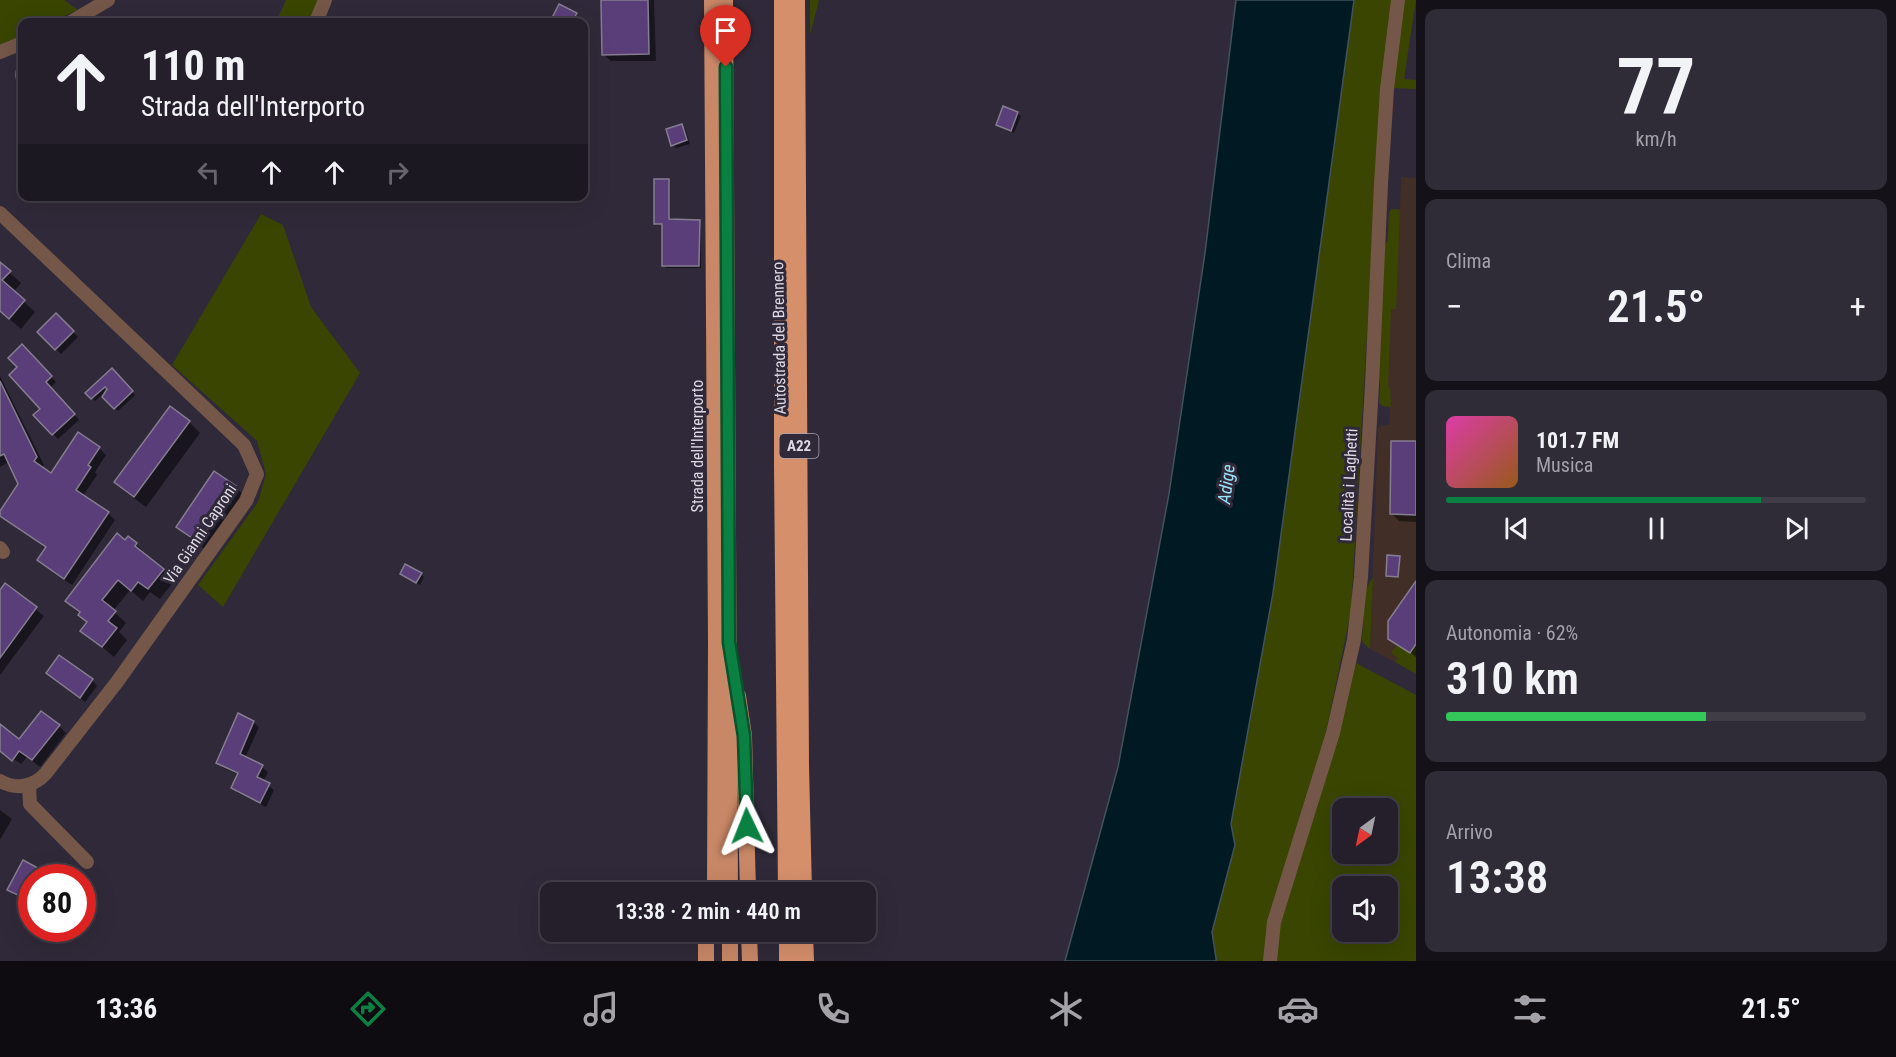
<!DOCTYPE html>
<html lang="it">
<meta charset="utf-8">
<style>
body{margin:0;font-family:"Roboto Condensed",sans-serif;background:#302c37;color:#f1f3f6;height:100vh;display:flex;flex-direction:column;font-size:22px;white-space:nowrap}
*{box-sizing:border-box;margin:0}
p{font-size:20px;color:#a3a2a9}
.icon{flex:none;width:33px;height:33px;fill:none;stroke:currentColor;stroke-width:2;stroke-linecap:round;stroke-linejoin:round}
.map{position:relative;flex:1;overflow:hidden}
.side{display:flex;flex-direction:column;gap:9px;padding:9px;background:#141118;width:480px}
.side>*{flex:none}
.top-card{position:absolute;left:18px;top:18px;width:570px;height:183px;border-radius:12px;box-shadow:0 6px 24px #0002,0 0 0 2px #413d47;background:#241f2b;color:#f1f3f6;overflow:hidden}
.needle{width:39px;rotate:213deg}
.buttons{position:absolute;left:1332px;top:798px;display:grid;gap:12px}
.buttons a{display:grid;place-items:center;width:66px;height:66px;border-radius:12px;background:#241f2b;box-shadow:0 6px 24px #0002,0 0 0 2px #413d47;font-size:30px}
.speed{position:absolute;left:18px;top:864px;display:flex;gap:12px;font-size:30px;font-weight:700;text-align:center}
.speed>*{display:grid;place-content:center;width:78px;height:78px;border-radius:50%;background:#241f2b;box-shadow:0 6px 24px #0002,0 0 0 2px #413d47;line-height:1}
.speed .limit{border:9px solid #d22;background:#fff;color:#111}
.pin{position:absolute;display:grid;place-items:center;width:51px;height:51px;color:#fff;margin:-62px -26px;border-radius:50% 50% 50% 0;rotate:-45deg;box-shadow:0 0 6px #0007}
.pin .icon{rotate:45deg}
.me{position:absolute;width:66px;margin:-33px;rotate:358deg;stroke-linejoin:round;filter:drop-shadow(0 0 4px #0008)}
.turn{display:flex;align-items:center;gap:21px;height:126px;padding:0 24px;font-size:27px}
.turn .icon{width:78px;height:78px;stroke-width:2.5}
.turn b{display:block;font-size:42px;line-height:51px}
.lanes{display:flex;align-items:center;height:57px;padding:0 24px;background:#0003;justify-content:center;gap:30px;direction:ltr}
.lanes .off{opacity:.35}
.big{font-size:45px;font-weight:600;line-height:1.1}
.side .widget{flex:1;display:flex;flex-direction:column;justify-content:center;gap:9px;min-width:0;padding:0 21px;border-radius:12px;background:#302c37}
.side .dial{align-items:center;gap:0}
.dial b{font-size:78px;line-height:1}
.song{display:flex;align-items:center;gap:18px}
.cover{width:72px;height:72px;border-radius:9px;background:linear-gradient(135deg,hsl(320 70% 55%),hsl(30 70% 35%))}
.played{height:6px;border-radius:3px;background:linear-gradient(90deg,#0b8043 75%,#413d47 75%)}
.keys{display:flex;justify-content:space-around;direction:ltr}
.heat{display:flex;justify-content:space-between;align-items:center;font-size:33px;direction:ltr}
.charge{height:9px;border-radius:4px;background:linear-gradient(90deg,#34c759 62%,#413d47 0)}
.trip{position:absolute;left:540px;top:882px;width:336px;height:60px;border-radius:12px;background:#241f2b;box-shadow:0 6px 24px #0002,0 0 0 2px #413d47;font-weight:600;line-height:60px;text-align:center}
.tab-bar{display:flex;height:96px;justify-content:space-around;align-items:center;background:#0e0c11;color:#a3a2a9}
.tab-bar .icon{width:42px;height:42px}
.tab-bar .active{color:#0b8043}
.tab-bar b{font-size:27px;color:#f1f3f6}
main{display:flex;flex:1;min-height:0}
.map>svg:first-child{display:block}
.industrial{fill:#412f27}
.green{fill:#394500;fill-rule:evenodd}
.water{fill:#001922;stroke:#42535c;stroke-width:1.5}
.shadow{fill:#0007}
.building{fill:#5a3e79;stroke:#857d90;stroke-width:1.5}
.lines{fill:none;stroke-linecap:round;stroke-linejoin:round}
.minor{stroke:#745748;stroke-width:14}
.trunk{stroke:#c88766;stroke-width:16}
.motorway{stroke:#d58f6b;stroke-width:18}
.route-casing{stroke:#07532c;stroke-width:15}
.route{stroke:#0b8043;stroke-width:10}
.labels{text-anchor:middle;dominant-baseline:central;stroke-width:6;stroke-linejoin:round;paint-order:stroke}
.shield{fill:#302939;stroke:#a9a4b1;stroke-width:1.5}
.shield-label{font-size:15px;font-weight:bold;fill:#ddd9e4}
.street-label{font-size:16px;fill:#ddd9e4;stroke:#302939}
.water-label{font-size:18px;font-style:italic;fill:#9ae3f9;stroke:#302939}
</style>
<main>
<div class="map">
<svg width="1416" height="961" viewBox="0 0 1416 961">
<rect width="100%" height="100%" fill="#302939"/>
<path class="industrial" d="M1401,177L1416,178V653L1406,668L1370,649L1378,429L1382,425H1389L1390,407L1383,406L1379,403L1389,212L1392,209H1400Z"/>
<g class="green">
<path d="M0,0H64L78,10L50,22H22V35L0,45Z"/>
<path d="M286,0H320L310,22H276Z"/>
<path d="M810,0H819L810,35Z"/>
<path d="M1354,0H1394L1378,142L1351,611L1326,732L1272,906L1267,930L1264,961H1216L1212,932L1235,845L1231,824L1273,593Z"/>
<path d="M1401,0H1416L1404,79L1416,80V89L1390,88Z"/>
<path d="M1392,209L1400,210L1396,309H1391L1388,387L1390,388L1391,407L1383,406L1379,403L1380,384L1378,368L1384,247L1388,239L1389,212Z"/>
<path d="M261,214L283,225L311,307L360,373L223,607L198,585L258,502L266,474L257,441L172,365Z"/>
<path d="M1373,577L1370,649L1364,644L1362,640L1365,591Z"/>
<path d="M1416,644V674L1395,662L1398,658L1391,653L1397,645Z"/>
<path d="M1356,663L1416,695V961H1276L1280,924ZM1342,808H1388V854H1342ZM1342,886H1388V932H1342Z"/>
</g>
<path class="water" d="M1236,0H1354L1273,593L1231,824L1235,845L1212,932L1216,958V961H1065L1118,767L1169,494L1205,253Z"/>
<g class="shadow">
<path d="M602,0H654L656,61H611L603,54Z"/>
<path d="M559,6L576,14L583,22H552Z"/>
<path d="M1017,113L1021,116L1014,133L1001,128L998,125Z"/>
<path d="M682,126L685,129L690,144L676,148L673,145Z"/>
<path d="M668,181L670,183V221H699L701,224V268H666L663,265V225H658L655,223Z"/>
<path d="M0,264L21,283L13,292L35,312L21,329L0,311Z"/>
<path d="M56,315L78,337L61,354L39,332Z"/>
<path d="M22,346L56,382L50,388L79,420L58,439L35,415L42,409L19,367Z"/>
<path d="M112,370L135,395L118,411L102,395L95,401L88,393Z"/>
<path d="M0,376L44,465L41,468L51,475L99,448L106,455L95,472L97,475L83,496L108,513L115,520L72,585L46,567L39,560L47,548L7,521L0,515L20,485L9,462L0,467Z"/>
<path d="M189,422L200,433L146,507L127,493L116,482Z"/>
<path d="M1416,443V522L1399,521L1392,514Z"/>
<path d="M214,473L235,487L247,498L210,553L189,538L178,527Z"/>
<path d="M125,542L136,544L147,555L146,556L174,581L160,599L150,592L143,601L130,590L113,611L126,623L119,632L127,640L114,657L82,630L88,623L67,601Z"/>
<path d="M402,574H421L424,577L420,585Z"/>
<path d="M1416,583V657L1389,638Z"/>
<path d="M5,585L44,616L0,675V592Z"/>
<path d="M48,673L92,680L97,686L85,702Z"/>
<path d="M253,722L259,727L245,758L262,767L268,772L263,782L274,790L266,807L238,793L233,787L239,775L223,768L217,763Z"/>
<path d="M0,726L20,741L59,726L66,733L40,767L27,757L21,764L12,758L10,759L0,751Z"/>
<path d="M0,810L12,819L0,840Z"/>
<path d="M23,862L32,878V904L14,895L9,890Z"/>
</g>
<g class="building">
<path d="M601,0H648L649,54L602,55Z"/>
<path d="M559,4L577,13L572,22H550Z"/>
<path d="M1003,106L1018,112L1011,131L996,125Z"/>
<path d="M682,124L687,140L671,146L666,129Z"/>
<path d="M654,179H669V219L700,220L699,266H662V224H654Z"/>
<path d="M0,262L11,271L2,280L25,300L9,319L0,311Z"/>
<path d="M56,313L74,331L55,350L37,332Z"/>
<path d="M22,344L52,376L46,382L75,414L52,435L33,415L40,409L9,375L17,367L8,358Z"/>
<path d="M112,368L133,391L114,409L102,397L107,389L105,387L91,399L85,393Z"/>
<path d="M0,381L37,457L34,461L51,473L78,432L100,447L88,465L91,467L76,490L109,512L64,579L37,560L46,547L0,516V511L18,484L4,454L0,456Z"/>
<path d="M170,406L190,421L134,497L114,482Z"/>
<path d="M1391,441H1416V515L1390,514Z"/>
<path d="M214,471L236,486L199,543L176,527Z"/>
<path d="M117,533L125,540L128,536L137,543L135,546L164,569L148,589L138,582L131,591L118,580L102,600L116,611L108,621L117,628L102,647L80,631L87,622L78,615L80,612L65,601Z"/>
<path d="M1387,555L1400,556L1398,577L1386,576Z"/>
<path d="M405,564L422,573L416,583L400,574Z"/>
<path d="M1416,581V644L1410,653L1388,639V621Z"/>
<path d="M5,583L37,607L0,658V590Z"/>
<path d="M59,655L93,679L80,698L46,673Z"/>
<path d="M41,711L60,725L32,760L19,751L12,761L0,751V724L19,739Z"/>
<path d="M238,713L254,721L240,754L263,765L257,777L270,783L260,803L231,788L238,773L216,763Z"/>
<path d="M23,860L56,878H32V902L7,890Z"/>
</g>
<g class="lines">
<g class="minor">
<path d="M71,22L108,0"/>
<path d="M316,22L325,0"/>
<path d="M0,52L22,43"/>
<path d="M22,73V76"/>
<path d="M0,213L244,445L257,474L246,501L117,682L46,773C34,787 16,790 0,781"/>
<path d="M0,548L3,552"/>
<path d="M29,785L30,804L87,862"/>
<path d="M1270,961L1274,922L1333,733L1354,640L1361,577L1372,385L1381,184L1387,89L1398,0"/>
</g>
<g class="trunk">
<path d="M712,0L716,642L715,892"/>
<path d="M725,0L730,892"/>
<path d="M738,696L744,736L748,892"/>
<path d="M749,932L750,961"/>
<path d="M706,961V932"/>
<path d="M730,961V932"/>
</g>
<g class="motorway">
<path d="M783,0V466L787,892"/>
<path d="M796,0L800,766L803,892"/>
<path d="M788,932V961"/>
<path d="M804,932L805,961"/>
</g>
</g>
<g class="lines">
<defs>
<path id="route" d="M726,67L729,642L744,736L747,826"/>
</defs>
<use href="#route" class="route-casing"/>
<use href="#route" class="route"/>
</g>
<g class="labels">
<rect class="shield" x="779.5" y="434" width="39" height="24" rx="4.5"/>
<g class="shield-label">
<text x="799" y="446">A22</text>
</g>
<g class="street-label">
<text transform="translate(779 338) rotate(-91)">Autostrada del Brennero</text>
<text transform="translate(697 446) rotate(-90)">Strada dell'Interporto</text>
<text transform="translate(1349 485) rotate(-87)">Località i Laghetti</text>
<text transform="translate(200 534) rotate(-56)">Via Gianni Caproni</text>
</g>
<g class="water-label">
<text transform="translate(1226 484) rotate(-83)">Adige</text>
</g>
</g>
</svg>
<div class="buttons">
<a><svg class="needle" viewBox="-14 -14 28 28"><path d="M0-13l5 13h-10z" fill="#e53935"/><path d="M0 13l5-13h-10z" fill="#a3a2a9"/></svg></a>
<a><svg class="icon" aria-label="sound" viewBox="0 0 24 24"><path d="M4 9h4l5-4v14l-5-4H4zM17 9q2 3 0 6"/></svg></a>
</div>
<div class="speed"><div class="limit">80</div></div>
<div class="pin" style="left:726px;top:67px;background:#d93025"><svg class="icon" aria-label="arrive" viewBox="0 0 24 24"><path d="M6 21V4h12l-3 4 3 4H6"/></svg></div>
<svg class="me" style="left:747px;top:826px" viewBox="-20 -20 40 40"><path d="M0-17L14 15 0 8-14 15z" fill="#0b8043" stroke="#fff" stroke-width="4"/></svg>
<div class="trip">13:38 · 2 min · 440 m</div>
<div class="top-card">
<div class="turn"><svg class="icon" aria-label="ahead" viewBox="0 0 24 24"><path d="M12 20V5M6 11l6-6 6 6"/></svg><div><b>110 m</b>Strada dell'Interporto</div></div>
<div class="lanes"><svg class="icon off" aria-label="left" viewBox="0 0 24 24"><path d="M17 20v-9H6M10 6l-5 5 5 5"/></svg><svg class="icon" aria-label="ahead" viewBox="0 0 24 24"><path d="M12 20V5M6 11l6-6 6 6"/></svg><svg class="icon" aria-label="ahead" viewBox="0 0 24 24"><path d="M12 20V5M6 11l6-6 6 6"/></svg><svg class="icon off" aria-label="right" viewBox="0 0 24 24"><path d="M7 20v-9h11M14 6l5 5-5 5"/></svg></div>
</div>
</div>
<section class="side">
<div class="widget dial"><b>77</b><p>km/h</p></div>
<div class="widget"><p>Clima</p>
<div class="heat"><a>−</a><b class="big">21.5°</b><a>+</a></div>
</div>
<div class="widget">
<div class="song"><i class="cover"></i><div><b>101.7 FM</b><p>Musica</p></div></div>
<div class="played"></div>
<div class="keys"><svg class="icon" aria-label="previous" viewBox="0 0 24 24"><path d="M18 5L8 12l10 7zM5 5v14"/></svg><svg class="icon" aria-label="pause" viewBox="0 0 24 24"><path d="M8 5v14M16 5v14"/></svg><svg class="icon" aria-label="next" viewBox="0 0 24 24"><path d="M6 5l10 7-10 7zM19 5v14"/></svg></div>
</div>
<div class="widget"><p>Autonomia · 62%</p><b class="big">310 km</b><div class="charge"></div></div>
<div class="widget"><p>Arrivo</p><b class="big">13:38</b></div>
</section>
</main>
<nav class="tab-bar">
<b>13:36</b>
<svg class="icon active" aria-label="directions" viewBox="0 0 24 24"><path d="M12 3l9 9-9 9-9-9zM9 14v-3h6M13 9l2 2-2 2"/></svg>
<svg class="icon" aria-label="music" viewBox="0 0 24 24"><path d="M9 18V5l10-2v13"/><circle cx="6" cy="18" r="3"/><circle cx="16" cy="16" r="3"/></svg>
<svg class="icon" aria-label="phone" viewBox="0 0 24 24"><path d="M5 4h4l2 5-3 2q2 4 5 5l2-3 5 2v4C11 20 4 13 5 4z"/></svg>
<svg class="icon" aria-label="climate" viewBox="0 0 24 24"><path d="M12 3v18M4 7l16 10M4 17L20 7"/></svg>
<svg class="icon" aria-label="car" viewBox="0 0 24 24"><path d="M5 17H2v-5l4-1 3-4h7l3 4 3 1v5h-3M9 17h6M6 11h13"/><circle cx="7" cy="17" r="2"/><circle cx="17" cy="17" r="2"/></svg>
<svg class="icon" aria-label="filters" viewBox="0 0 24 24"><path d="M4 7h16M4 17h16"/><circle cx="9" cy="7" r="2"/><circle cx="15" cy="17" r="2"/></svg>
<b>21.5°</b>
</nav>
